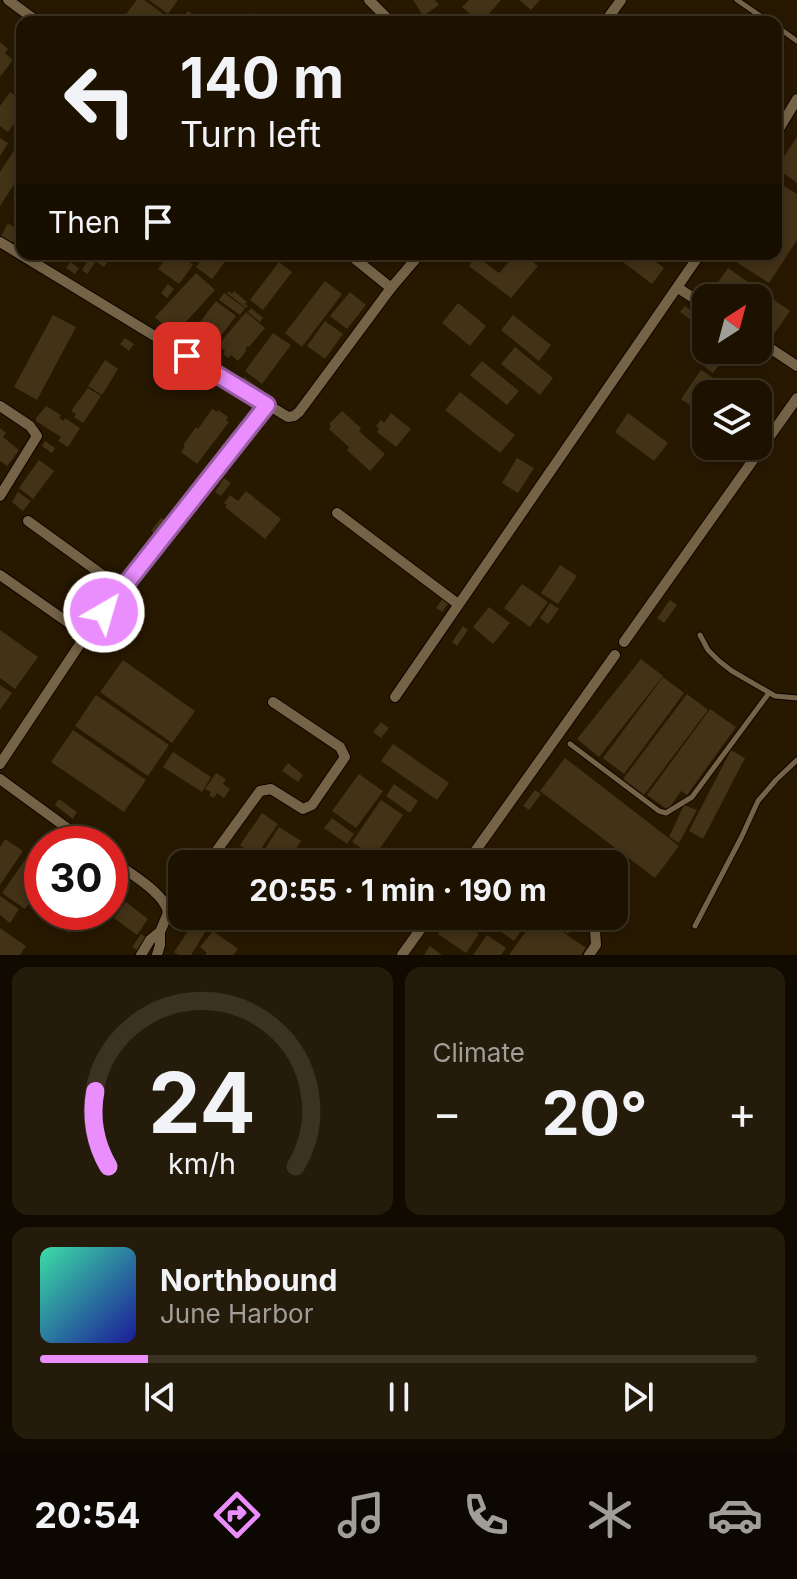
<!DOCTYPE html>
<meta charset="utf-8">
<style>
body{margin:0;font-family:Inter,sans-serif;background:#251b0a;color:#f1f3f6;height:100vh;display:flex;flex-direction:column;font-size:30px;white-space:nowrap}
*{box-sizing:border-box;margin:0}
p{font-size:26px;color:#a09e99}
.icon{flex:none;width:44px;height:44px;fill:none;stroke:currentColor;stroke-width:2;stroke-linecap:round;stroke-linejoin:round}
.map{position:relative;height:955px;overflow:hidden}
.side{display:flex;flex-direction:column;gap:12px;padding:12px;background:#100a00;flex:1}
.side>*{flex:none}
.banner{position:absolute;left:16px;top:16px;width:766px;height:244px;border-radius:16px;box-shadow:0 4px 12px #0003,0 0 0 2px #3b3222;background:#1d1200;color:#f1f3f6;overflow:hidden}
.needle{width:52px;rotate:36deg}
.controls{position:absolute;left:692px;top:284px;display:grid;gap:16px}
.controls a{display:grid;place-items:center;width:80px;height:80px;border-radius:16px;background:#1d1200;box-shadow:0 4px 12px #0003,0 0 0 2px #3b3222;font-size:40px}
.speed{position:absolute;left:24px;top:826px;display:flex;gap:16px;font-size:40px;font-weight:700;text-align:center}
.speed>*{display:grid;place-content:center;width:104px;height:104px;border-radius:50%;background:#1d1200;box-shadow:0 4px 12px #0003,0 0 0 2px #3b3222;line-height:1}
.speed .limit{border:12px solid #d22;background:#fff;color:#111}
.pin{position:absolute;display:grid;place-items:center;width:68px;height:68px;color:#fff;margin:-34px;border-radius:16px;box-shadow:0 4px 12px #0006}
.me{position:absolute;width:88px;margin:-44px;rotate:38deg;stroke-linejoin:round;filter:drop-shadow(0 0 6px #0008)}
.turn{display:flex;align-items:center;gap:28px;height:168px;padding:0 32px;font-size:36px}
.turn .icon{width:104px;height:104px;stroke-width:2.5}
.turn b{display:block;font-size:56px;line-height:68px}
.then{display:flex;align-items:center;height:76px;padding:0 32px;background:#0003;gap:16px;font-size:30px}
.big{font-size:60px;font-weight:700;line-height:1.1}
.side .card{flex:1;display:flex;flex-direction:column;justify-content:center;gap:12px;min-width:0;padding:0 28px;border-radius:16px;background:#251b0a}
.side .dial{align-items:center;gap:0}
.dial svg{height:208px;overflow:visible;fill:none;stroke:#3b3222;stroke-width:7;stroke-linecap:round;text-anchor:middle}
.dial text{fill:#f1f3f6;stroke:none}
.song{display:flex;align-items:center;gap:24px}
.cover{width:96px;height:96px;border-radius:12px;background:linear-gradient(135deg,hsl(160 70% 55%),hsl(240 70% 35%))}
.played{height:8px;border-radius:4px;background:linear-gradient(90deg,#ea8dfd 15%,#3b3222 15%)}
.keys{display:flex;justify-content:space-around;direction:ltr}
.heat{display:flex;justify-content:space-between;align-items:center;font-size:44px;direction:ltr}
.side .tiles{flex:1;display:grid;gap:12px;grid-template-columns:1fr 1fr}
.card:last-child{grid-column:span 2}
.trip{position:absolute;left:168px;top:850px;width:460px;height:80px;border-radius:16px;background:#1d1200;box-shadow:0 4px 12px #0003,0 0 0 2px #3b3222;font-weight:700;line-height:80px;text-align:center}
.dock{display:flex;height:128px;justify-content:space-around;align-items:center;background:#0c0700;color:#a09e99}
.dock .icon{width:56px;height:56px}
.dock .current{color:#ea8dfd}
.dock b{font-size:36px;color:#f1f3f6}
.map>svg:first-child{display:block}
.building{fill:#423216}
.lines{fill:none;stroke-linecap:round;stroke-linejoin:round}
.lane-casing{stroke:#0f0400;stroke-width:7}
.street-casing{stroke:#0f0400;stroke-width:12}
.lane{stroke:#756347;stroke-width:5}
.street{stroke:#756347;stroke-width:10}
.route-casing{stroke:#985ca4;stroke-width:20}
.route{stroke:#ea8dfd;stroke-width:14}
</style>
<div class="map">
<svg width="797" height="955" viewBox="0 0 797 955">
<rect width="100%" height="100%" fill="#271800"/>
<g class="building">
<path d="M137,0H144L162,13L155,22H120Z"/>
<path d="M149,0H178L168,14Z"/>
<path d="M413,0H435L439,5L423,16Z"/>
<path d="M469,0H501L482,22H480L462,7Z"/>
<path d="M519,0H540L531,10Z"/>
<path d="M188,11L202,22H180Z"/>
<path d="M250,13L261,22H242Z"/>
<path d="M0,42L8,49L5,53L13,60L0,77Z"/>
<path d="M10,92L22,101V113L8,132L0,126V106Z"/>
<path d="M797,137V183L776,168Z"/>
<path d="M0,138L8,143L0,156Z"/>
<path d="M15,149L22,154V172L0,206V172Z"/>
<path d="M778,182L797,194V240L769,283L730,258L732,254H776V185Z"/>
<path d="M8,223L20,231L11,245L0,238Z"/>
<path d="M91,254H113L104,267L89,257Z"/>
<path d="M169,254H179L193,265L179,284L158,269Z"/>
<path d="M206,254H231L212,279L196,267Z"/>
<path d="M516,254H523L538,266L511,298L469,266L476,256L499,273Z"/>
<path d="M616,254H645L664,268L652,284L615,256Z"/>
<path d="M89,259L95,263L87,274L82,270Z"/>
<path d="M70,262L79,268L75,274L66,268Z"/>
<path d="M279,262L292,272L263,310L250,300Z"/>
<path d="M728,268L790,311L774,334L758,323V298H722L712,291Z"/>
<path d="M196,273L215,290L174,335L155,317Z"/>
<path d="M325,281L342,294L302,347L285,333Z"/>
<path d="M168,284L174,289L167,298L161,293Z"/>
<path d="M229,291L232,294L234,291L247,302L245,304L248,306L246,308L227,293Z"/>
<path d="M350,292L366,305L347,329L330,316Z"/>
<path d="M224,293L245,308L240,315L219,300Z"/>
<path d="M216,301L236,316L208,353L188,338Z"/>
<path d="M458,303L486,326L470,346L442,323Z"/>
<path d="M685,306L706,321L701,328L680,312Z"/>
<path d="M251,308L263,318L260,322L248,312Z"/>
<path d="M246,312L265,328L249,347L248,346L245,349L247,350L238,361L231,355L228,358L223,354L225,351L218,345Z"/>
<path d="M53,315L76,327L37,400L14,387Z"/>
<path d="M513,315L551,345L539,361L501,330Z"/>
<path d="M325,321L343,334L325,359L307,346Z"/>
<path d="M273,333L291,345L262,384L245,371Z"/>
<path d="M125,338L134,344L129,351L120,344Z"/>
<path d="M706,346V350H726L729,352L713,373L696,360Z"/>
<path d="M515,347L553,378L540,395L501,364Z"/>
<path d="M105,360L118,369L102,395L88,386Z"/>
<path d="M482,361L519,391L507,405L470,375Z"/>
<path d="M701,370L715,379L694,408L681,399Z"/>
<path d="M244,377L258,387L254,392L240,382Z"/>
<path d="M721,379L746,394H711Z"/>
<path d="M88,388L101,396L83,423L74,417L76,414L71,411Z"/>
<path d="M460,392L515,435L500,453L445,410Z"/>
<path d="M46,406L61,415L59,418L64,421L65,418L80,428L68,447L58,441L61,437L36,421V418Z"/>
<path d="M212,409L217,412L218,410L228,417L226,420L229,422L197,464L181,452L185,446L183,445L196,427L198,429Z"/>
<path d="M342,411L361,428L359,431L385,454L370,471L347,450L349,447L329,429L331,426L329,424Z"/>
<path d="M391,413L411,429L396,447L377,432L379,429L376,426L381,420L384,423Z"/>
<path d="M628,413L668,443L654,461L615,432Z"/>
<path d="M0,428L6,433L3,437L19,450L7,466L0,461Z"/>
<path d="M45,441L55,448L52,453L42,446Z"/>
<path d="M517,458L534,468L518,493L502,483Z"/>
<path d="M39,460L54,471L33,499L19,488Z"/>
<path d="M224,478L231,483L221,496L215,492Z"/>
<path d="M246,491L281,519L265,539L225,507L227,505L224,503L230,495L238,501Z"/>
<path d="M18,492L31,501L23,511L12,502Z"/>
<path d="M161,518L167,522L156,535L151,531Z"/>
<path d="M560,565L577,576L558,604L541,593Z"/>
<path d="M522,584L548,602L530,627L504,608Z"/>
<path d="M444,597L450,601L442,612L436,608Z"/>
<path d="M670,600L677,605L664,623L657,618Z"/>
<path d="M550,603L559,609L548,624L540,618Z"/>
<path d="M489,607L510,623L493,644L473,627Z"/>
<path d="M463,626L468,630L457,646L452,642Z"/>
<path d="M0,630L38,657L15,689L0,678Z"/>
<path d="M641,659L663,676L599,757L577,739Z"/>
<path d="M123,660L195,711L172,743L100,692Z"/>
<path d="M663,677L684,693L624,774L603,758Z"/>
<path d="M0,685L12,693L0,710Z"/>
<path d="M687,694L708,710L644,795L623,779Z"/>
<path d="M96,695L169,745L148,776L75,726Z"/>
<path d="M710,709L736,727L687,795L681,791L668,810L647,795Z"/>
<path d="M381,722L389,728L381,738L373,732Z"/>
<path d="M73,730L146,780L124,812L51,762Z"/>
<path d="M393,744L449,783L437,800L381,761Z"/>
<path d="M731,750L745,758L703,839L689,831Z"/>
<path d="M173,752L211,777L202,792L163,767Z"/>
<path d="M565,758L679,846L655,878L540,791Z"/>
<path d="M288,763L303,775L298,782L282,771Z"/>
<path d="M216,773L226,779L223,784L230,789L224,798L217,793L214,798L209,795L211,792L205,789Z"/>
<path d="M359,774L383,791L356,828L332,811Z"/>
<path d="M394,784L418,801L410,813L386,796Z"/>
<path d="M535,790L541,794L529,810L523,806Z"/>
<path d="M59,799L77,812L73,819L55,805Z"/>
<path d="M381,800L403,815L374,857L352,842Z"/>
<path d="M684,805L697,810L679,843L669,837Z"/>
<path d="M262,813L278,824L256,856L240,845Z"/>
<path d="M332,818L354,834L347,844L324,828Z"/>
<path d="M279,827L301,841L286,864H255Z"/>
<path d="M5,839L23,851L0,885V847Z"/>
<path d="M34,847L42,852V881L39,878L37,881L39,883L36,887L39,889L25,909L2,893Z"/>
<path d="M0,896L19,909L10,923L0,915Z"/>
<path d="M126,902L148,919L137,935L114,918Z"/>
<path d="M52,912H70L79,919L69,933L48,917Z"/>
<path d="M313,916H332L325,925Z"/>
<path d="M341,916H362L352,930L338,920Z"/>
<path d="M397,916H413L404,930L393,923Z"/>
<path d="M450,916L479,934L466,953L438,934Z"/>
<path d="M510,916H519L527,922L514,941L500,931Z"/>
<path d="M537,916H540L586,948L581,955H509Z"/>
<path d="M560,916L574,927L568,934L554,924Z"/>
<path d="M195,921L207,929L191,955H178L174,952Z"/>
<path d="M0,928L26,946L20,955H0Z"/>
<path d="M213,931L238,949L233,955H205L207,953L200,947Z"/>
<path d="M141,934L148,939L140,952L132,947Z"/>
<path d="M487,935L506,948L501,955H473Z"/>
<path d="M430,946L442,955H424Z"/>
</g>
<g class="lines">
<defs>
<g id="lane">
<path d="M737,0L769,22"/>
<path d="M776,26L797,41"/>
<path d="M700,635L708,650L719,661L732,671L775,696L797,698"/>
<path d="M570,744L659,811L666,813L692,797L769,693"/>
<path d="M695,926L741,838L758,801L776,780L797,760"/>
</g>
<g id="street">
<path d="M8,0L38,22"/>
<path d="M369,0L391,22"/>
<path d="M605,22L621,0"/>
<path d="M776,134L797,99"/>
<path d="M0,242L288,417L294,416L299,412L391,288L420,254"/>
<path d="M349,254L391,288"/>
<path d="M678,288L706,306"/>
<path d="M758,340L797,366"/>
<path d="M0,406L30,426L37,436L0,496"/>
<path d="M337,513L458,604"/>
<path d="M28,521L122,589"/>
<path d="M0,575L86,635"/>
<path d="M624,642L797,398"/>
<path d="M395,697L700,254"/>
<path d="M0,764L86,635L267,405"/>
<path d="M0,779L89,844"/>
<path d="M110,859C126,871 166,893 168,913"/>
<path d="M207,864L260,791L271,789L303,809L312,805L345,757L340,747L273,702"/>
<path d="M466,864L615,655"/>
<path d="M160,932L168,913L182,895"/>
<path d="M141,955L150,940L160,932V945L157,955"/>
<path d="M402,955L430,916"/>
<path d="M589,955L596,945L594,916"/>
</g>
</defs>
<use href="#lane" class="lane-casing"/>
<use href="#street" class="street-casing"/>
<use href="#lane" class="lane"/>
<use href="#street" class="street"/>
</g>
<g class="lines">
<defs>
<path id="route" d="M104,612L267,405L187,356"/>
</defs>
<use href="#route" class="route-casing"/>
<use href="#route" class="route"/>
</g>
</svg>
<div class="controls">
<a><svg class="needle" viewBox="-14 -14 28 28"><path d="M0-13l5 13h-10z" fill="#e53935"/><path d="M0 13l5-13h-10z" fill="#a09e99"/></svg></a>
<a><svg class="icon" aria-label="layers" viewBox="0 0 24 24"><path d="M12 4l9 5-9 5-9-5zM3 14l9 5 9-5"/></svg></a>
</div>
<div class="speed"><div class="limit">30</div></div>
<div class="pin" style="left:187px;top:356px;background:#d93025"><svg class="icon" aria-label="arrive" viewBox="0 0 24 24"><path d="M6 21V4h12l-3 4 3 4H6"/></svg></div>
<svg class="me" style="left:104px;top:612px" viewBox="-20 -20 40 40"><circle r="17" fill="#ea8dfd" stroke="#fff" stroke-width="3"/><path d="M0-11L8 9 0 5-8 9z" fill="#fff"/></svg>
<div class="trip">20:55 · 1 min · 190 m</div>
<div class="banner">
<div class="turn"><svg class="icon" aria-label="left" viewBox="0 0 24 24"><path d="M17 20v-9H6M10 6l-5 5 5 5"/></svg><div><b>140 m</b>Turn left</div></div>
<div class="then">Then<svg class="icon" aria-label="arrive" viewBox="0 0 24 24"><path d="M6 21V4h12l-3 4 3 4H6"/></svg></div>
</div>
</div>
<section class="side">
<div class="tiles">
<div class="card dial"><svg viewBox="0 0 100 80">
<path d="M14 69A42 42 0 1 1 86 69"/>
<path d="M14 69A42 42 0 0 1 9 40" stroke="#ea8dfd"/>
<text x="50" y="56" font-size="32" font-weight="700">24</text>
<text x="50" y="72" font-size="11">km/h</text>
</svg></div>
<div class="card"><p>Climate</p>
<div class="heat"><a>−</a><b class="big">20°</b><a>+</a></div>
</div>
<div class="card">
<div class="song"><i class="cover"></i><div><b>Northbound</b><p>June Harbor</p></div></div>
<div class="played"></div>
<div class="keys"><svg class="icon" aria-label="previous" viewBox="0 0 24 24"><path d="M18 5L8 12l10 7zM5 5v14"/></svg><svg class="icon" aria-label="pause" viewBox="0 0 24 24"><path d="M8 5v14M16 5v14"/></svg><svg class="icon" aria-label="next" viewBox="0 0 24 24"><path d="M6 5l10 7-10 7zM19 5v14"/></svg></div>
</div>
</div>
</section>
<nav class="dock">
<b>20:54</b>
<svg class="icon current" aria-label="directions" viewBox="0 0 24 24"><path d="M12 3l9 9-9 9-9-9zM9 14v-3h6M13 9l2 2-2 2"/></svg>
<svg class="icon" aria-label="music" viewBox="0 0 24 24"><path d="M9 18V5l10-2v13"/><circle cx="6" cy="18" r="3"/><circle cx="16" cy="16" r="3"/></svg>
<svg class="icon" aria-label="phone" viewBox="0 0 24 24"><path d="M5 4h4l2 5-3 2q2 4 5 5l2-3 5 2v4C11 20 4 13 5 4z"/></svg>
<svg class="icon" aria-label="climate" viewBox="0 0 24 24"><path d="M12 3v18M4 7l16 10M4 17L20 7"/></svg>
<svg class="icon" aria-label="car" viewBox="0 0 24 24"><path d="M5 17H2v-5l4-1 3-4h7l3 4 3 1v5h-3M9 17h6M6 11h13"/><circle cx="7" cy="17" r="2"/><circle cx="17" cy="17" r="2"/></svg>
</nav>
